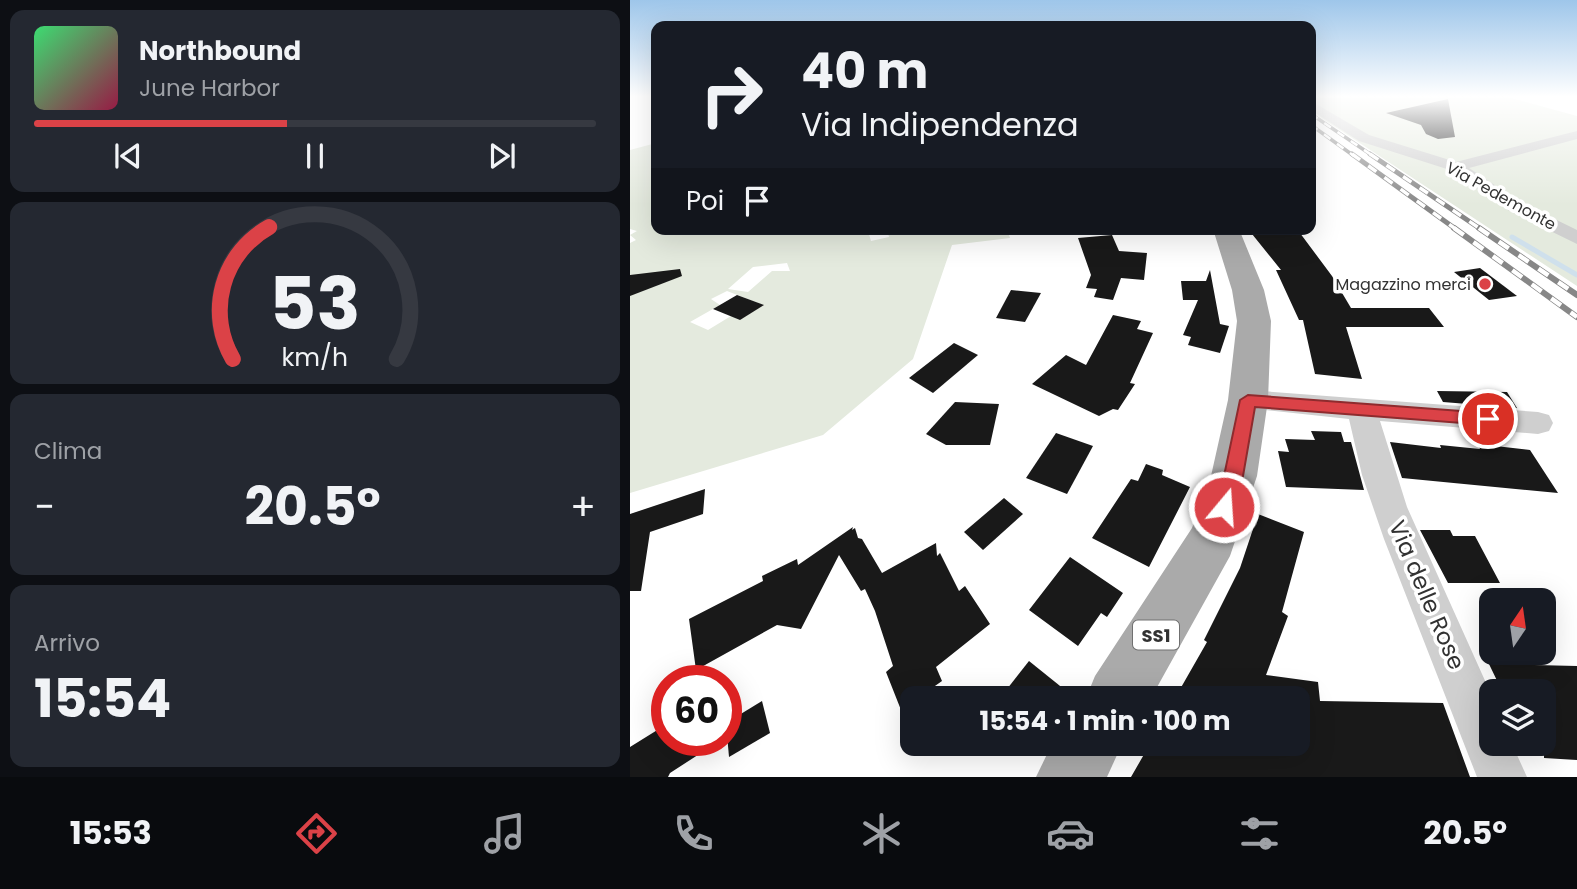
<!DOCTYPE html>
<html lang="it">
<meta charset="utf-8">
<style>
body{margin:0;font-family:Poppins,sans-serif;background:#242831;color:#f1f3f6;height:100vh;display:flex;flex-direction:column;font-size:26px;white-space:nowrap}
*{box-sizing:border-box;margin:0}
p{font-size:23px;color:#9ea1a6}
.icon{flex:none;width:38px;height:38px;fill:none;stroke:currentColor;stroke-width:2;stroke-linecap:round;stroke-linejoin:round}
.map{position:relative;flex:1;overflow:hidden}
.side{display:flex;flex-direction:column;gap:10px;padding:10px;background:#0d0f14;width:630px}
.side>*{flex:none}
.banner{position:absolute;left:21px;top:21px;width:665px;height:214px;border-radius:14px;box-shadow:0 7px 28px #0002;background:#171b24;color:#f1f3f6;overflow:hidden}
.needle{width:46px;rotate:13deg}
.fabs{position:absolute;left:849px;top:588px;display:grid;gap:14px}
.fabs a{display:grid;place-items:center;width:77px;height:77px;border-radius:14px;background:#171b24;box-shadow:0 7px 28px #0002;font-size:35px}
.speed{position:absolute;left:21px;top:665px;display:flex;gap:14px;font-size:35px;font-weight:700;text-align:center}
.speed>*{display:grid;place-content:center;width:91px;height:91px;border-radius:50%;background:#171b24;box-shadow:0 7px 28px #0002;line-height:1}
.speed .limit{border:10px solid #d22;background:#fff;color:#111}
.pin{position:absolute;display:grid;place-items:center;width:60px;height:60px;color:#fff;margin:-30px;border:4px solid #fff;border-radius:50%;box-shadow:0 2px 7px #0007}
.me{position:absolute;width:77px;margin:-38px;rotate:18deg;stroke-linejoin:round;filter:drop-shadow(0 0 5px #0008)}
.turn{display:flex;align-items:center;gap:24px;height:147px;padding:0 35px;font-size:32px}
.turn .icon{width:91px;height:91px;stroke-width:2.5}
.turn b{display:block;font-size:49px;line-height:60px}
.then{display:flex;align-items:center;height:66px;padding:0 35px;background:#0003;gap:14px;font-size:26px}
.big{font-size:52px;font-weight:700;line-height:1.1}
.side .tile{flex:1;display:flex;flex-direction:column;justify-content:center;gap:10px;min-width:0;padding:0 24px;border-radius:14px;background:#242831}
.side .dial{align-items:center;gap:0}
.dial svg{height:182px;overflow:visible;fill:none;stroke:#363941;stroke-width:7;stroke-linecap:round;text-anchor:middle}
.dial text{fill:#f1f3f6;stroke:none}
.song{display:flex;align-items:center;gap:21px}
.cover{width:84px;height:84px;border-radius:10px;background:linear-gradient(135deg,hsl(140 70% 55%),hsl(340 70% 35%))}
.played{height:7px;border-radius:4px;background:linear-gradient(90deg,#db4247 45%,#363941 45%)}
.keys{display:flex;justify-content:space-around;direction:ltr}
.heat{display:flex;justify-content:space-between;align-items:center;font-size:38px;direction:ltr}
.trip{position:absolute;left:270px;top:686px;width:410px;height:70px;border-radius:14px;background:#171b24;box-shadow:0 7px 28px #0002;font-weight:700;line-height:70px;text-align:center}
.tab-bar{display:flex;height:112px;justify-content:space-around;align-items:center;background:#090b0e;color:#9ea1a6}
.tab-bar .icon{width:49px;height:49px}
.tab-bar .selected{color:#db4247}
.tab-bar b{font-size:32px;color:#f1f3f6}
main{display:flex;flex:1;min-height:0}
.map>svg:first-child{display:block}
.green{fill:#e4eade;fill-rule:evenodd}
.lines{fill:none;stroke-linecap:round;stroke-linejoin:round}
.stream{stroke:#cfe0ec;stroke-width:5}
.building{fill:#191919}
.street{fill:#cfcfcf;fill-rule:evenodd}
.primary{fill:#aaa;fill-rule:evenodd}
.rail-far2-casing{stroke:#878787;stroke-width:3.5}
.rail-far1-casing{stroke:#878787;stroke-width:5}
.rail-casing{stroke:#878787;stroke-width:6}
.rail-far2{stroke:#fff;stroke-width:2.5;stroke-dasharray:8;stroke-linecap:butt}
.rail-far1{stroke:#fff;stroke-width:3.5;stroke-dasharray:10;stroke-linecap:butt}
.rail{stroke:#fff;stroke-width:4.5;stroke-dasharray:12;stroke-linecap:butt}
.route{fill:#db4247;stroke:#8e2b2e;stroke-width:2}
.poi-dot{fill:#db4247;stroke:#fff;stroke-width:2.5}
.labels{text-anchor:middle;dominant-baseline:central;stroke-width:7;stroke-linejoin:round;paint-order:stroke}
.far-street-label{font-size:16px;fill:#323232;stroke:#fff}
.far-poi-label{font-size:16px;fill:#323232;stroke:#fff;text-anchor:end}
.shield{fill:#fff;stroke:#707070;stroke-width:2}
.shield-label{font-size:18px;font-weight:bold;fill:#323232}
.near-street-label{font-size:23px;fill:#323232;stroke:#fff}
</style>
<main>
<section class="side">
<div class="tile">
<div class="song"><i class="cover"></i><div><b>Northbound</b><p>June Harbor</p></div></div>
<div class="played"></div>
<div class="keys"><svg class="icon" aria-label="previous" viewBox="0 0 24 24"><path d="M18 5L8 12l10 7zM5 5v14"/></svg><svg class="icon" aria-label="pause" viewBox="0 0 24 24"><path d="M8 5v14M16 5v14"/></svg><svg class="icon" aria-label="next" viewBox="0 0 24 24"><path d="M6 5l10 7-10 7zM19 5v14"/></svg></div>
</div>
<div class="tile dial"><svg viewBox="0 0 100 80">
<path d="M14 69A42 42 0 1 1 86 69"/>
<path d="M14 69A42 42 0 0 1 30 11" stroke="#db4247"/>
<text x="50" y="56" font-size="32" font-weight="700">53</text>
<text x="50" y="72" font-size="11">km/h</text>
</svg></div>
<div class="tile"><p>Clima</p>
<div class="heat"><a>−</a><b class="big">20.5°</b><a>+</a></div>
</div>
<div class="tile"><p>Arrivo</p><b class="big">15:54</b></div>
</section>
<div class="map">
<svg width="947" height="777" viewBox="0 0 947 777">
<rect width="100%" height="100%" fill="#fff"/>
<g class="green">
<path d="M681,96H874L947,116V132L831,163L806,159L738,138L681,102Z"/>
<path d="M681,107L728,137L824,168L947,241V286L681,111Z"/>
<path d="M947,136V237L829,167Z"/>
<path d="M26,143V229H241L238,231L241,241L259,237L257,229H377L380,238L322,245L283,359L193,435L0,493V243L6,240L0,235L7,231L0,229V150ZM157,263L160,271H142L118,292L98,289L123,267ZM97,291L133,305L101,316L78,330L60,322L90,305L81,299Z"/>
</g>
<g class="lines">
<path class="stream" d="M882,237L947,275"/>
</g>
<g class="building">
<path d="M818,99L825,137L808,139L796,134L791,125L756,113Z"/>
<path d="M618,229H667L702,276L721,308H799L814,327H716L732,379L685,374L673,320H669L646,270H651Z"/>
<path d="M482,235L489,251L517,253L514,280L491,278L483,300L464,297L467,289L456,288L461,275L448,238Z"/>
<path d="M850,268L887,296L859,300L824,272Z"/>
<path d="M50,269L52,276L0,296V275Z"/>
<path d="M580,270L590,324L599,326L590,353L558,345L561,337L553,335L568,300H553L551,281H576Z"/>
<path d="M381,290L411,293L395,322L366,318Z"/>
<path d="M107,295L134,305L110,320L83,309Z"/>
<path d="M483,315L511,321L507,329L523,333L500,383L505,384L488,410L483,409L469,416L402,384L436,355L456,365Z"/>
<path d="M324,343L348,355L303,393L279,378Z"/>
<path d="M807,391L877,392L887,408L813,402Z"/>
<path d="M325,402L369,404L360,445H316L296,434Z"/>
<path d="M681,431L711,432L714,442H721L734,490L656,487L648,451L659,452L655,439L685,440Z"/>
<path d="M426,433L463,446L437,494L396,478Z"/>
<path d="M760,442L811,448L810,445L850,449L848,444L900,450L928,493L772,478Z"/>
<path d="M516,464L533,470L532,475L560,487L519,567L462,538L501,479L508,481Z"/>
<path d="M75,489L73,514L20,532L11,591H0V514Z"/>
<path d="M374,498L393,514L353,550L334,532Z"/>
<path d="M628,514L674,532L652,612L658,616L636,675L688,682L690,701L813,703L840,777H501L520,744H667V698H545L577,642L574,640L610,568Z"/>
<path d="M223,527L222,530L225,528L228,538L232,539L252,573L306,543L307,556L310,553L329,591L335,586L360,624L306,667L312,681L288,698H282V703L271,710L256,672L263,666L245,611L235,589L231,591L209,555L171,629L147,625L66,670L59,619L133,581L132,576L167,559L168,565Z"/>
<path d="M790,530H820L823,536H845L870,583H818Z"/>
<path d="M440,557L493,593L477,617L471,613L448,646L399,610Z"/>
<path d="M399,661L445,698H370Z"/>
<path d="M859,664L947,666V760L914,758V691H872Z"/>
<path d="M132,701L140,733L99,757L96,723Z"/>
<path d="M37,724V740H91L40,773L38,777H0V747Z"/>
</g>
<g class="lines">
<g class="street">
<path d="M681,101L739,135L826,162L947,131V139L839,168L890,202L947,230V244L878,210L820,170L729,141L681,110Z"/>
<path d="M618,390L908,412L919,415L923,423L919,431L908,434L750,421L777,507L861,694V744H882L897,777H847L754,539L732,475L719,419L608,407L604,400L608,393Z"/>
</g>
<g class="primary">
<path d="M583,229H609L634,290L641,321L638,400L627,476L600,556L521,698H456L465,676L562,528L581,476L598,400L607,321L602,290Z"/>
<path d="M422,744H492L477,777H406Z"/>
</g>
<defs>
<g id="rail-far2">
<path d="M681,114L743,156"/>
<path d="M681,125L724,156"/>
</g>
<g id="rail-far1">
<path d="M722,154L827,230"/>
<path d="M740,154L852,230"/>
</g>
<g id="rail">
<path d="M824,228L947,317"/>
<path d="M849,228L947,295"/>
</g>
</defs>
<use href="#rail-far2" class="rail-far2-casing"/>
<use href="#rail-far1" class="rail-far1-casing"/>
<use href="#rail" class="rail-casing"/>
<use href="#rail-far2" class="rail-far2"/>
<use href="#rail-far1" class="rail-far1"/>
<use href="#rail" class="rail"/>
</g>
<linearGradient id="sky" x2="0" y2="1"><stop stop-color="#9ec6ea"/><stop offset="0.47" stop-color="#fff"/><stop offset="1" stop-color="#fff" stop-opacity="0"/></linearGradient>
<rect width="947" height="205" fill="url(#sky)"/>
<path class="route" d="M618,395L858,413L867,419L858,425L625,407L613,476L601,513L594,515L587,513L584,507L594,476L610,400Z"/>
<circle class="poi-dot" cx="855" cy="284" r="7"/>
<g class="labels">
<g class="far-street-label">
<text transform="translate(871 196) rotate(29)">Via Pedemonte</text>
</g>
<g class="far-poi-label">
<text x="841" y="284">Magazzino merci</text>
</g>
<rect class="shield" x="503" y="620.5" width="46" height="29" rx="5"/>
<g class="shield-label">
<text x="526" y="635">SS1</text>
</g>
<g class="near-street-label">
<text transform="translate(797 595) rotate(67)">Via delle Rose</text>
</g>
</g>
</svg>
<div class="fabs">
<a><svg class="needle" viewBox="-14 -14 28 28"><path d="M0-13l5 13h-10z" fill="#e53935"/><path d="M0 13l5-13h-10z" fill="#9ea1a6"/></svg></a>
<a><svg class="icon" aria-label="layers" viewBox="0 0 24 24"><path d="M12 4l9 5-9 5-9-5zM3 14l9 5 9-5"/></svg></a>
</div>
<div class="speed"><div class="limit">60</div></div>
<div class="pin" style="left:858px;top:419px;background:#d93025"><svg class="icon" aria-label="arrive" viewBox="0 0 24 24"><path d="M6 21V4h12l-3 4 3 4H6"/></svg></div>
<svg class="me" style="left:594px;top:507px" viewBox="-20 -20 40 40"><circle r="17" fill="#db4247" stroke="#fff" stroke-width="3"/><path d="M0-11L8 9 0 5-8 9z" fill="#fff"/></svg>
<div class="trip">15:54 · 1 min · 100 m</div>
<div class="banner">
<div class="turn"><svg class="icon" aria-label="right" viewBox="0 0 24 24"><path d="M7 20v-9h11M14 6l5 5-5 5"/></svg><div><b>40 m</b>Via Indipendenza</div></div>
<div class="then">Poi<svg class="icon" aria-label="arrive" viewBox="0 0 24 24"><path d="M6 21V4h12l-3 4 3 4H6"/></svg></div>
</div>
</div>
</main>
<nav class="tab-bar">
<b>15:53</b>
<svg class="icon selected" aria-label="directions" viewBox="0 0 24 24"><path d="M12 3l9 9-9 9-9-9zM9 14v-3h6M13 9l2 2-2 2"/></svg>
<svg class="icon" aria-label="music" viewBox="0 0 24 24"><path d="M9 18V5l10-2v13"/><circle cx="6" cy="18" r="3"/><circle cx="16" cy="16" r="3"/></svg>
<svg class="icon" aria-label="phone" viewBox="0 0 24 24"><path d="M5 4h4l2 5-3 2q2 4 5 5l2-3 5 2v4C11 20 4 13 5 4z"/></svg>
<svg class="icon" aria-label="climate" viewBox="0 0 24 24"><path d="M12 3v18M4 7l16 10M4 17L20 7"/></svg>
<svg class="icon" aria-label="car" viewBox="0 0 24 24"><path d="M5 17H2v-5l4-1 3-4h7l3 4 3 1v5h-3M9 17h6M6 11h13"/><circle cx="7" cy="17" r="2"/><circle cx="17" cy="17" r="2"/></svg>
<svg class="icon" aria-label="filters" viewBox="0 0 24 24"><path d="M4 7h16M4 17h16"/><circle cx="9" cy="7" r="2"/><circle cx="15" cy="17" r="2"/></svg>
<b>20.5°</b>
</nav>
